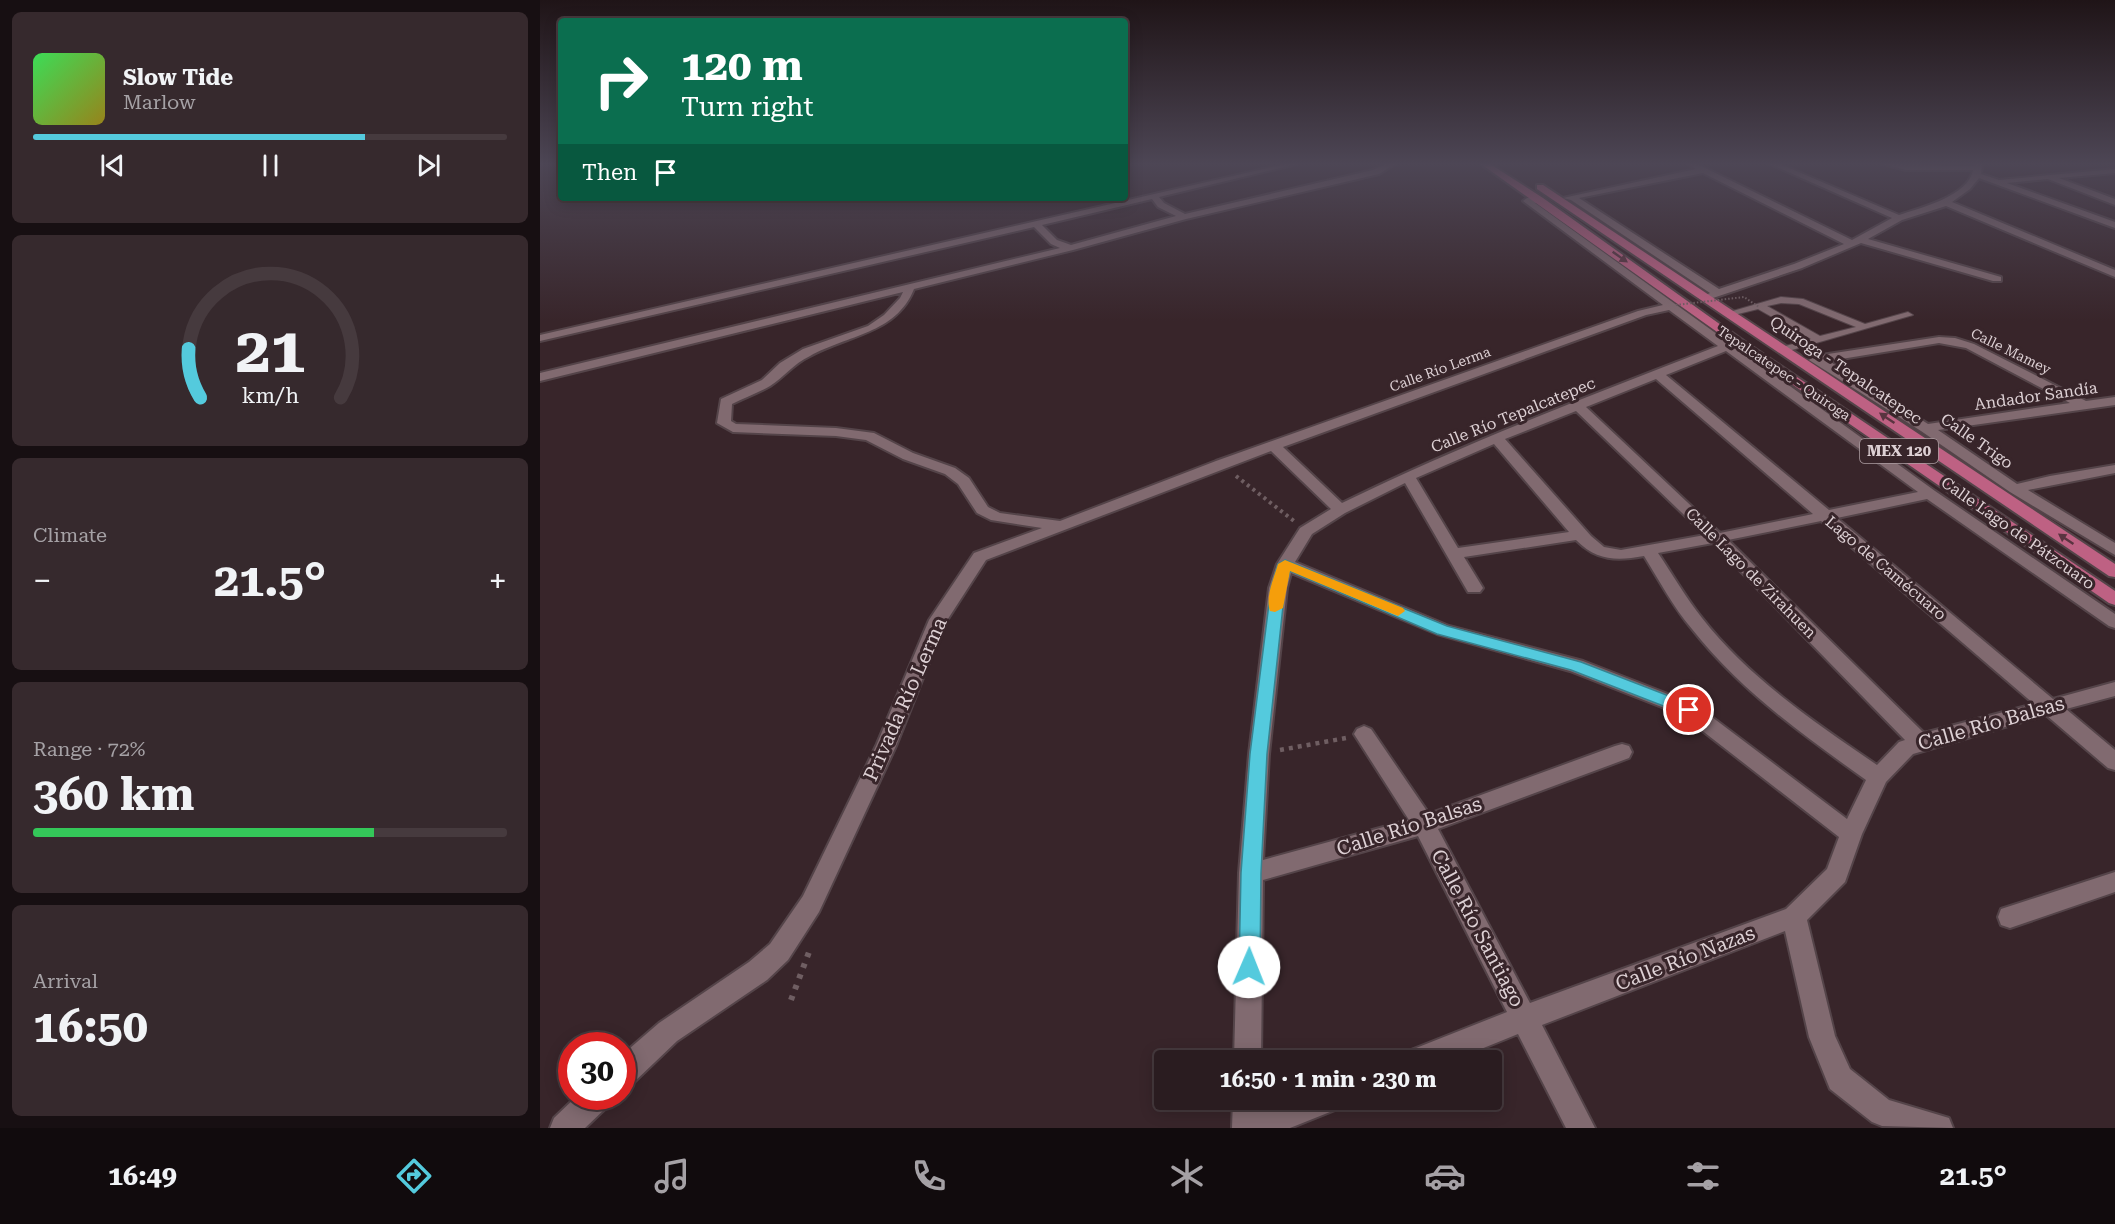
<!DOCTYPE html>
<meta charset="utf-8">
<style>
body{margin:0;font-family:"Roboto Serif",serif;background:#36292d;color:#f1f3f6;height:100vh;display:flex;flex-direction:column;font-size:22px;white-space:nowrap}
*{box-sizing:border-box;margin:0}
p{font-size:20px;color:#a5a1a5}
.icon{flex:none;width:33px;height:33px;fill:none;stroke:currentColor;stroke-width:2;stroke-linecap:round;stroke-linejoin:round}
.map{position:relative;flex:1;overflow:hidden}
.drawer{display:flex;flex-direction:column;gap:12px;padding:12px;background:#170f12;width:540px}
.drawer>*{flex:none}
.top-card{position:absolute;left:18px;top:18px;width:570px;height:183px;border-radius:6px;box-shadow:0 3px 15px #0003,0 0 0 2px #463a3e;background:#0b6e4f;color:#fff;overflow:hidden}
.speed{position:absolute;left:18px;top:1032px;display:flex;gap:12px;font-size:30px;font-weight:700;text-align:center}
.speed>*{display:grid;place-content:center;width:78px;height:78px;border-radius:50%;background:#2a1c20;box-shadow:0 3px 15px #0003,0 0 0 2px #463a3e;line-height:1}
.speed .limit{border:9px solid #d22;background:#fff;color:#111}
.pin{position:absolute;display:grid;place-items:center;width:51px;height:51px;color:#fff;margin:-26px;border:3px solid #fff;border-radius:50%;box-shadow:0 2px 6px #0007}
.me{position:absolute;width:66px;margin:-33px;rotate:1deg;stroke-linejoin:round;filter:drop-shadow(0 0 4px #0008)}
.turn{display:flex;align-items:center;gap:21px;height:126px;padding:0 24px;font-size:27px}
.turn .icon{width:78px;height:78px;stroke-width:2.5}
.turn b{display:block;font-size:42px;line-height:51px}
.then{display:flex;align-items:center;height:57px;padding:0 24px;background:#0003;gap:12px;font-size:22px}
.big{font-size:45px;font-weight:700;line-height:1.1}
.drawer .widget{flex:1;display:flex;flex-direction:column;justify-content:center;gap:9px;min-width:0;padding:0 21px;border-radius:9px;background:#36292d}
.drawer .dial{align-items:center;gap:0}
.dial svg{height:156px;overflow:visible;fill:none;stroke:#463a3e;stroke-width:7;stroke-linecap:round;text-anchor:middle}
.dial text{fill:#f1f3f6;stroke:none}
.song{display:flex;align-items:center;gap:18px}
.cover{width:72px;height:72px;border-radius:9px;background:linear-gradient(135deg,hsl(130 70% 55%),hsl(50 70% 35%))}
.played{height:6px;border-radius:3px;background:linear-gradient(90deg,#54cadd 70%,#463a3e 70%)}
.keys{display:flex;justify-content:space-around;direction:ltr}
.heat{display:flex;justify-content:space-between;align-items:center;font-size:33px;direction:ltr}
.charge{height:9px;border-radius:4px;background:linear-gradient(90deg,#34c759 72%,#463a3e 0)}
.trip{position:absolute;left:614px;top:1050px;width:348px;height:60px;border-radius:6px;background:#2a1c20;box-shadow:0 3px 15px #0003,0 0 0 2px #463a3e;font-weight:700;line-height:60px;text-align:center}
.dock{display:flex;height:96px;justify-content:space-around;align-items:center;background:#110b0d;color:#a5a1a5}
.dock .icon{width:42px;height:42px}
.dock .active{color:#54cadd}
.dock b{font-size:27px;color:#f1f3f6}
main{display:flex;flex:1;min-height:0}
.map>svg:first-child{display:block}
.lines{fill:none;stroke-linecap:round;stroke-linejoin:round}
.service-casing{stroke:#544449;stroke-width:2}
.minor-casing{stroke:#544449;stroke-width:4}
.primary-casing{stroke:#544449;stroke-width:4}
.path-far2{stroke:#6f5e62;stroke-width:4;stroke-dasharray:3 4;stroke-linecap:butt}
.path-far1{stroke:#6f5e62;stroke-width:4.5;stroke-dasharray:4 5;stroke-linecap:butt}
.path{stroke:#6f5e62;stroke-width:6;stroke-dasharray:4.5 7;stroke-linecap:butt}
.service{fill:#816a70;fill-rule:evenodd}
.minor{fill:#816a70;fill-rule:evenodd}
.primary{fill:#be6183;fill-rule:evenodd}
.path-bridge{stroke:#6f5e62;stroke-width:2;stroke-dasharray:1.5 2;stroke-linecap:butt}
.oneway{fill:#5a3440}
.route{fill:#54cadd;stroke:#378390;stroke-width:1.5}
.slow{fill:#f59e0b}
.labels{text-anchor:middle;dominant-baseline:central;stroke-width:6;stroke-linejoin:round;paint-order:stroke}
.far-street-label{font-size:14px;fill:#ddd0d4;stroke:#38252a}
.shield{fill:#38252a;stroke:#ac9da1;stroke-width:1.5}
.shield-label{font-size:15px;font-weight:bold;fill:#ddd0d4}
.street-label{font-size:16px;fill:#ddd0d4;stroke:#38252a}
.near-street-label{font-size:20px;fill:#ddd0d4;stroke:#38252a}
</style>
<main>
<section class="drawer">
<div class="widget">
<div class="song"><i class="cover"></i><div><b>Slow Tide</b><p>Marlow</p></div></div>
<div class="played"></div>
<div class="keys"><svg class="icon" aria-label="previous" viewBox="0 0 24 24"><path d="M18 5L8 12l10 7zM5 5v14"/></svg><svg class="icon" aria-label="pause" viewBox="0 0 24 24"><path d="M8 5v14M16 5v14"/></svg><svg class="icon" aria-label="next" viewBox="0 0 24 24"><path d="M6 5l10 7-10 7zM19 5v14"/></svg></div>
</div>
<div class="widget dial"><svg viewBox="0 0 100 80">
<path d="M14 69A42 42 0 1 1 86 69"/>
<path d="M14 69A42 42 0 0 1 8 44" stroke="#54cadd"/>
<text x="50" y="56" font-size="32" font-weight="700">21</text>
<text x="50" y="72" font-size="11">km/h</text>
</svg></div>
<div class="widget"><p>Climate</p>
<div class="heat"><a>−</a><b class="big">21.5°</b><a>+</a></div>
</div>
<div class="widget"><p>Range · 72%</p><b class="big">360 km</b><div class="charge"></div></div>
<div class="widget"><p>Arrival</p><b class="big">16:50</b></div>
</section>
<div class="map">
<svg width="1575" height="1128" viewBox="0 0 1575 1128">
<rect width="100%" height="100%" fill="#38252a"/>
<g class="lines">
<defs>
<path id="service" d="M1241,297L1263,299L1325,324L1368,312L1373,315L1245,352L1240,349L1242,347L1271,339L1218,309L1190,316L1186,313ZM1241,303L1259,304L1316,327L1280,336L1227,306Z"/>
<g id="minor">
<path d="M745,164H757L619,197L624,203L645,214L833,170L846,164H855L839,174L646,219L533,250L374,289C356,334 307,335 270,356C253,364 244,377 230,386C218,393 204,398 192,404L191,421L196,424L296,428L334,433L373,453L415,468L429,478L448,507L460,513L520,521L676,461L1098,311L1123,305L983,201L987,198H1003V202L995,203L1188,342L1202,340V344L1196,347L1395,491L1575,614V628L1569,626L1387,499L1297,518L1513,699L1575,682V696L1526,709L1575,750V770L1568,768L1506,715L1373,754L1346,782L1322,834L1305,882L1267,920L1295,1036L1310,1069L1349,1100L1409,1118L1413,1128L1342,1126L1332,1122L1290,1089L1269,1037L1245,931L1002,1025L1055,1128H1026L978,1034L914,1060H868L871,1050L967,1012L878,836L723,880L721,1060H694L699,873L709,754L729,588L737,564L760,528L791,509L731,451L446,560L404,625L356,746L279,912L248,960L227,980L137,1041L92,1084L82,1088V1055L119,1023L209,962L230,944L263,896L336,746L389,620L434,553L502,528L451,520L437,513L418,484L405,474L363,459L326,440L296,436L193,432L177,423L181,399L222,380L240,363L263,349L328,326L344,315L360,298L363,292L0,381V373L520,248L511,244L494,227L0,341V335ZM612,199L618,207L636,216L531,245L517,240L502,225ZM1129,310L1178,346C1052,395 924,443 802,503L743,447L1106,315ZM1186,351L1378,492L1289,510L1126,375ZM1116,379L1273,514L1180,533L1046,407ZM1036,411L1165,535L1081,550L1064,547L1051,536L965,439ZM954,444L1029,532L918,548L876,478ZM865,483L928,592H940L943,588L924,557L1036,540C1057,561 1077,561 1104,556C1119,580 1133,607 1152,629C1200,690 1263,735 1326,780L1307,819L1156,705L1043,661L909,626L755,562L772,534L805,513ZM1281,521L1494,704L1384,733L1188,540ZM1173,543L1365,740L1359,742L1337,765C1274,722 1209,678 1162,618C1146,598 1133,575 1118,553ZM751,573L897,634L1030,671L1142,715L1299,837L1287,869L1246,909L990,1003L898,829L1089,758L1092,752L1089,746L1082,744L1075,746L889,814L831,729L824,726L817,729L814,734L869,820L723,860L729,754L747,588Z"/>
<path d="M1148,164H1157L1312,240L1352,218L1230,164H1240L1359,215C1380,208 1429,196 1433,170H1366L1343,164L1434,166V164H1442L1441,174L1459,180L1575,169V173L1519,178L1575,199V205L1508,179L1467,183L1575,222V228L1439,178L1430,189L1412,202L1575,270V277L1406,206L1362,220L1328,239L1461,277V281H1453L1321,243L1262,268L1167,300L1162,297L1170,293L1031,200L1023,198L1156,169ZM1163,173L1304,244L1254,264L1179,289L1039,198Z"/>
<path d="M1399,337L1415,338L1434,344L1546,401L1575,397V405L1398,430L1477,484L1510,476L1575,465V473L1488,490L1575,543V555L1470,492L1381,431L1269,360L1275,356ZM1399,343L1426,348L1530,403L1388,424L1289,361Z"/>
<path d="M1575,872V892L1470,928L1461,925L1458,917L1461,909Z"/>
<path d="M37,1096H72L68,1106L45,1128H10L14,1118Z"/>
<path d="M693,1100H721V1111L750,1100H799L795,1110L750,1128H692Z"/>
</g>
<g id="primary">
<path d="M941,164H950L1003,198L1202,340L1575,591V605L1569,603L1194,344Z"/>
<path d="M997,185H1003L1575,564V577L1569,576L997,189Z"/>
</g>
</defs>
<use href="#service" class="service-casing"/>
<use href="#minor" class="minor-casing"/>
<use href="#primary" class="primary-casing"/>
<path class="path-far2" d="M696,476L754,521"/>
<path class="path-far1" d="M740,750L806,738"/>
<path class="path" d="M251,1000L269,952"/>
<use href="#service" class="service"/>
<use href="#minor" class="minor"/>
<use href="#primary" class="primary"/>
<path class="path-bridge" d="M1136,305L1204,297L1219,307"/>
</g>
<defs><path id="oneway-solid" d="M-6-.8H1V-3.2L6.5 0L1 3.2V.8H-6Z" transform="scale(1.5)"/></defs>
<g class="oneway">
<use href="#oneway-solid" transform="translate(1080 257) rotate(35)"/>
<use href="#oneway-solid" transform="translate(1347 418) rotate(-146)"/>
<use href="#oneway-solid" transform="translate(1526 539) rotate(-146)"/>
</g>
<linearGradient id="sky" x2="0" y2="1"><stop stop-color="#1f1417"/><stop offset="0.51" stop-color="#4d4655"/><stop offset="1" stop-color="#4d4655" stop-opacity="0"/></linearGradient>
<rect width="1575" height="321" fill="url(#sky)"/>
<path class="route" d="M745,560L907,626L1041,662L1155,706L1157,710L1155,714L1149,716L1031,670L897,634L750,571L745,588L727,754L721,873L720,967L717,974L709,977L702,974L699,967L701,873L710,754L731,588L738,564Z"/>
<path class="slow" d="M745,560L863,608L865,611L858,616L853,614L750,571L743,608L735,612L730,611C725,597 734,578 738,564Z"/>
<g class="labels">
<g class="far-street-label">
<text transform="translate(1471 351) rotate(26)">Calle Mamey</text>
<text transform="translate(900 369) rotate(-20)">Calle Río Lerma</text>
<text transform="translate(1244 373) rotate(34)">Tepalcatepec - Quiroga</text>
</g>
<rect class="shield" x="1320" y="439" width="78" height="24" rx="4.5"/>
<g class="shield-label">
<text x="1359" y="451">MEX 120</text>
</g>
<g class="street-label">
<text transform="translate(1306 370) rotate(34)">Quiroga - Tepalcatepec</text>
<text transform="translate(1496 396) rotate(-8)">Andador Sandía</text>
<text transform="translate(973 415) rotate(-22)">Calle Río Tepalcatepec</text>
<text transform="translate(1437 441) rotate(35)">Calle Trigo</text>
<text transform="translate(1478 533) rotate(35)">Calle Lago de Pátzcuaro</text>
<text transform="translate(1346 568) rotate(40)">Lago de Camécuaro</text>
<text transform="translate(1211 573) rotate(45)">Calle Lago de Zirahuen</text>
</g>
<g class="near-street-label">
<text transform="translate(365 699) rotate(-66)">Privada Río Lerma</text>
<text transform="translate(1451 723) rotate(-16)">Calle Río Balsas</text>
<text transform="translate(869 826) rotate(-18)">Calle Río Balsas</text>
<text transform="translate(938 928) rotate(62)">Calle Río Santiago</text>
<text transform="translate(1145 958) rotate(-21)">Calle Río Nazas</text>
</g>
</g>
</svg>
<div class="speed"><div class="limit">30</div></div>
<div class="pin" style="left:1149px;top:710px;background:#d93025"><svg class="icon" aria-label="arrive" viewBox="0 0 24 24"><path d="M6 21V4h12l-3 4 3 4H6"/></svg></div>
<svg class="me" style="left:709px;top:967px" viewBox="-20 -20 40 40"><circle r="19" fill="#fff"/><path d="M0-13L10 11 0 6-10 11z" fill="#54cadd"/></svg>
<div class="trip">16:50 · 1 min · 230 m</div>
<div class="top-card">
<div class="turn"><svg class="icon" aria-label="right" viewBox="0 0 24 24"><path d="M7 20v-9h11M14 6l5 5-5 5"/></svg><div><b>120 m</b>Turn right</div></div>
<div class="then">Then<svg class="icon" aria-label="arrive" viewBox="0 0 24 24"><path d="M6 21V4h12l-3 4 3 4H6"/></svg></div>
</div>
</div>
</main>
<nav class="dock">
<b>16:49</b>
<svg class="icon active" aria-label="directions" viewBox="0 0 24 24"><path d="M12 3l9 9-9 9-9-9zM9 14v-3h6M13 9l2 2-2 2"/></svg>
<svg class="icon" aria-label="music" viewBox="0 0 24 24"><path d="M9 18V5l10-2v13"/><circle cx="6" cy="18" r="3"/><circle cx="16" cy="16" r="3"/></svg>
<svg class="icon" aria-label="phone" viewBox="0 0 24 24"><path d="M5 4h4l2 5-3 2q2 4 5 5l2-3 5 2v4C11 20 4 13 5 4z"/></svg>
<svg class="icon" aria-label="climate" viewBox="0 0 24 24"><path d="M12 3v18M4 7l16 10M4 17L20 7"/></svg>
<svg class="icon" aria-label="car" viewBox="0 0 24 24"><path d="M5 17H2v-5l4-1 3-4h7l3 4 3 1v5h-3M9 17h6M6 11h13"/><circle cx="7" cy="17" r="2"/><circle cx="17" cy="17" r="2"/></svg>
<svg class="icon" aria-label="filters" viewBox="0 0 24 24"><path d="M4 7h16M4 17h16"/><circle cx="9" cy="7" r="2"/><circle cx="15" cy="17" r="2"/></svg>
<b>21.5°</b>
</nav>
